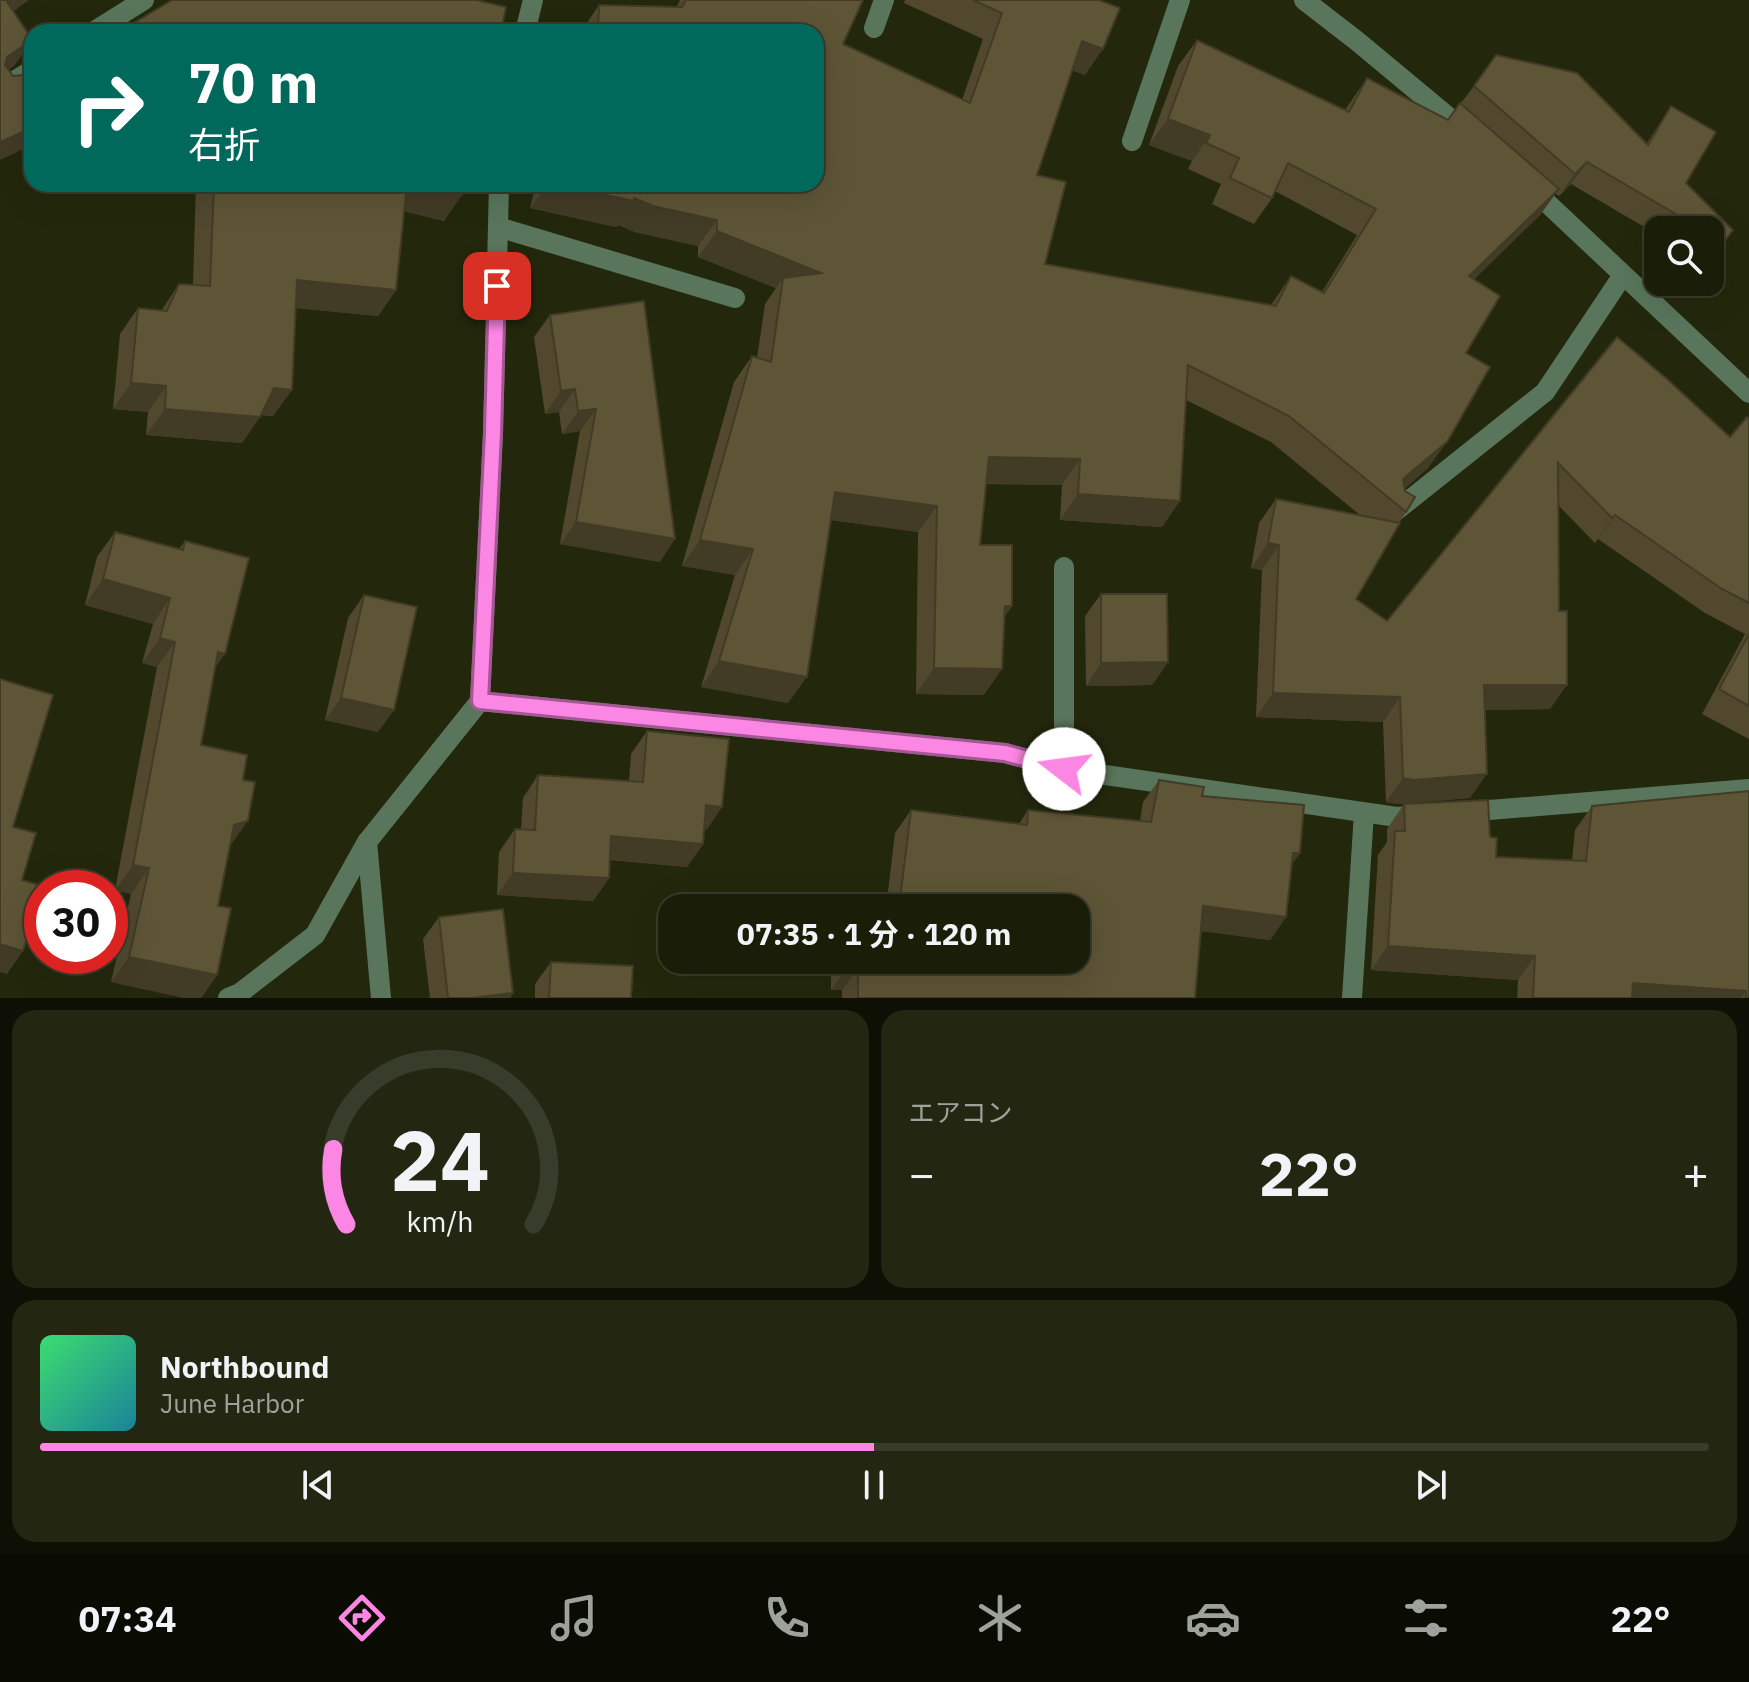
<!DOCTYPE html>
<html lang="ja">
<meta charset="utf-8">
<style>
body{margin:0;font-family:"IBM Plex Sans","Noto Sans JP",sans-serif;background:#232712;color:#f1f3f6;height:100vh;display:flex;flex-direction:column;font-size:30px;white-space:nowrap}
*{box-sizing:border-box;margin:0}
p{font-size:26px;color:#9fa29c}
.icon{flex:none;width:44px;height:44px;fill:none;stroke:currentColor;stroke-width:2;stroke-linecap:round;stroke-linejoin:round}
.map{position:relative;height:998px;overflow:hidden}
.side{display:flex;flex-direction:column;gap:12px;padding:12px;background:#0e1005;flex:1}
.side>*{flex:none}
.hud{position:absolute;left:24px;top:24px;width:800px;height:168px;border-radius:24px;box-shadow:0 8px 32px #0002,0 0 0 2px #383c2a;background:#00695c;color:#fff;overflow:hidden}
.fabs{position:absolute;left:1644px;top:216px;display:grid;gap:16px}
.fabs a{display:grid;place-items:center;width:80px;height:80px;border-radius:16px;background:#1a1e09;box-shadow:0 8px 32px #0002,0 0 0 2px #383c2a;font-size:40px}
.speed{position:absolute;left:24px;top:870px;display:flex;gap:16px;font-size:40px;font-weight:700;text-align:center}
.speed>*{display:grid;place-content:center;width:104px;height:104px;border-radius:50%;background:#1a1e09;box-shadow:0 8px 32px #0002,0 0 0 2px #383c2a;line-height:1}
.speed .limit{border:12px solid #d22;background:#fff;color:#111}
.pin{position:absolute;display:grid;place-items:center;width:68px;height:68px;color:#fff;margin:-34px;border-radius:16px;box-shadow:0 4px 12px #0006}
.me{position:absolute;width:88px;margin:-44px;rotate:285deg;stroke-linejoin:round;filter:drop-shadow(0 0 6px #0008)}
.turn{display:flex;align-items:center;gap:28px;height:168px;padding:0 32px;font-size:36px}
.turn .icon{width:104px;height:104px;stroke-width:2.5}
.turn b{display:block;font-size:56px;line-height:68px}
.big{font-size:60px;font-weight:700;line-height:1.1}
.side .tile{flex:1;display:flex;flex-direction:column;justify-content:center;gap:12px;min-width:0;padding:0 28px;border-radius:24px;background:#232712}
.side .dial{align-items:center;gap:0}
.dial svg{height:208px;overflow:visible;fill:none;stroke:#383c2a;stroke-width:7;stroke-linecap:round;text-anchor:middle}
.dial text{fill:#f1f3f6;stroke:none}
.song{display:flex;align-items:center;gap:24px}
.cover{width:96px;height:96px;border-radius:12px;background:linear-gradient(135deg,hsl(140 70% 55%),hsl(190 70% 35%))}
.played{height:8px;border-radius:4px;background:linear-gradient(90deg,#fc86e3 50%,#383c2a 50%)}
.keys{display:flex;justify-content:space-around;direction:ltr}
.heat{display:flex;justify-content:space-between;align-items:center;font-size:44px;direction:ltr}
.side .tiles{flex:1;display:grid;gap:12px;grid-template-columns:1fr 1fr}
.tile:last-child{grid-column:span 2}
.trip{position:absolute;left:658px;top:894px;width:432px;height:80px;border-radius:24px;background:#1a1e09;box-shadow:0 8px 32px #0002,0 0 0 2px #383c2a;font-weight:700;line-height:80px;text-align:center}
.tab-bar{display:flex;height:128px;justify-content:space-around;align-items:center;background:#0a0c04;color:#9fa29c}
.tab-bar .icon{width:56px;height:56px}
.tab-bar .on{color:#fc86e3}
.tab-bar b{font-size:36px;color:#f1f3f6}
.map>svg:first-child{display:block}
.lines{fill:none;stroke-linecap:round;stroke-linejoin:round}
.minor{stroke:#59765c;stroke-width:20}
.wall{fill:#51482e}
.shaded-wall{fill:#423b26}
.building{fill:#5e5436;stroke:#423b26;stroke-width:2}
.route-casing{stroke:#a45794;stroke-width:20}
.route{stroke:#fc86e3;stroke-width:14}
</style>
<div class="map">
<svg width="1749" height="998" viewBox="0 0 1749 998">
<rect width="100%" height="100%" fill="#23280c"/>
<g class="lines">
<g class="minor">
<path d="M1304,0L1357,41L1470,135"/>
<path d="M874,28L884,0"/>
<path d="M93,32L144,0"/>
<path d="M525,32L533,0"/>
<path d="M0,90L32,70"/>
<path d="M1132,141L1180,0"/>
<path d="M1528,185L1749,393"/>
<path d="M498,227L735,298"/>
<path d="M1397,510L1545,392L1623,275"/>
<path d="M480,701L1005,753L1064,769L1397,817L1420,815"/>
<path d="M1064,769V567"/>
<path d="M1464,812L1749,789"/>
<path d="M367,842L381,998"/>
<path d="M228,998L240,993L315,935L367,842L480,701L493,433L499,184"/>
<path d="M1352,998L1364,813"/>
</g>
</g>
<g class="wall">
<path d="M680,0H863L843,44L962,100L983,39L904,3L905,0H1099L1085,75L1072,70L1037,175L1045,264L1271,305L1291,276L1322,292L1357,235L1275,191L1272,198L1254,224L1212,204L1221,184L1188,169L1192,161L1149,145L1178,66L1197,40L1345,110L1367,78L1448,120L1474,86L1647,143L1671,106L1686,183L1733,230L1710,262V230H1658V235L1571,184L1559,196L1555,193L1540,215L1474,279L1466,353L1428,468L1404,489L1406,512L1399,523L1356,599L1387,621L1617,337L1730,437L1749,419V739L1702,714L1745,634L1705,613L1598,539L1595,543L1558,505L1550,709L1485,710L1470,798L1397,804L1386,802L1383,722L1256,717L1262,570L1251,568L1259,523L1276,499L1360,515L1271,442L1186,400L1162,527L1060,520L1062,485L986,484L980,545L1012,606L1005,616L984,695L916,694L918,532L831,520L788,703L701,687L735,575L682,566L734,382L752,356L757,358L765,304L776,288L698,257V246L635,232L618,225L616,227L530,208L536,184H816V32H581L599,5L677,6Z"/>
<path d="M196,184H465L444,221L404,211L396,290L378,316L295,308L273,416L261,415L242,443L146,435L148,412L113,409L120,334L138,308L161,311L179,284L193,285Z"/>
<path d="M644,301L660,562L560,544L580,431L562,434L559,412L545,414L534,337L550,315Z"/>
<path d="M115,532L179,549L185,541L215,668L201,745L230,847L218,906L217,975L201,998H185L111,982L131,894L115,890L157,667L142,663L153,624L85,605L97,557Z"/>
<path d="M1101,594L1168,662L1152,685L1086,686L1085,616Z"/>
<path d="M364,595L378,732L325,720L348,618Z"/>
<path d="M647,731L722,807L707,829H704L703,844L687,867L610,860L609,878L593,901L497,895L499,852L515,829H521L523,798L538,775L629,781L631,754Z"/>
<path d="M1159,780L1202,796L1300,853L1292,864L1286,917L1270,940L1201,931L1195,998H842V990H831V960H1076V908H886L895,833L911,810L1019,824L1028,810L1140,821L1143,802Z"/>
<path d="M1749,791V998H1517L1518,980L1371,970L1378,855L1387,842V829L1404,804L1490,837L1496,857L1572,860L1575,830L1592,806Z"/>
<path d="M439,917L513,993L510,998H430L423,939Z"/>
<path d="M551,962L631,998H535V984Z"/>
</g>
<g class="shaded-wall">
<path d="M11,0H29L0,21L7,2Z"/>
<path d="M32,41L14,66L0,76L7,57Z"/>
<path d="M1082,41L1103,49L1085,75L1063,67Z"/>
<path d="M1168,119L1210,135L1192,161L1149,145Z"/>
<path d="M32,128V145L0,160V142Z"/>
<path d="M1587,162L1571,184L1559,196L1575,174Z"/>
<path d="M406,184H416L462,195L444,221L389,208Z"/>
<path d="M548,184H555L634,198L717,220L698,246L635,232L618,225L616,227L530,208Z"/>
<path d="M1559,189L1540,215L1451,302L1469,276Z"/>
<path d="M717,231L821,273L783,278L776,288L698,257Z"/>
<path d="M297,280L396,290L378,316L279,306Z"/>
<path d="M131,383L166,386L148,412L113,409Z"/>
<path d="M274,388L292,390L273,416L255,414Z"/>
<path d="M575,389L559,412L545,414L561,391Z"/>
<path d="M165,409L260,417L242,443L146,435Z"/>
<path d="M596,409L580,431L562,434L578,411Z"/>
<path d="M1447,442L1428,468L1391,500L1403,479Z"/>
<path d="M989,457L1080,459L1062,485L971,483Z"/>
<path d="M835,492L937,506L918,532L817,518Z"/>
<path d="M1078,494L1180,501L1162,527L1060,520Z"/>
<path d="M1615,515L1598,539L1595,543L1612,518Z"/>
<path d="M576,522L675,539L660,562L560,544Z"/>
<path d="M700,540L753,549L735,575L682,566Z"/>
<path d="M1268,543L1279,545L1262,570L1251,568Z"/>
<path d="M103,579L170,598L153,624L85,605Z"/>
<path d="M1005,606H1012L993,632Z"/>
<path d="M160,638L175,642L157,667L142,663Z"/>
<path d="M218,652L225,654L207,679Z"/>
<path d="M719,661L807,677L788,703L701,687Z"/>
<path d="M1168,662L1152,685L1086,686L1101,663Z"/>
<path d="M934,668L1002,669L984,695L916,694Z"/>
<path d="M1484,685H1567L1550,709L1467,710Z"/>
<path d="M1273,693L1400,697L1383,722L1256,717Z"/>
<path d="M341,698L394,710L378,732L325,720Z"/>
<path d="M1487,774L1470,798L1397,804L1386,802L1403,778Z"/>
<path d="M706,805L722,807L707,829L691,828Z"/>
<path d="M248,821L230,846L234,825Z"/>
<path d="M611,836L703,844L687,867L596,858Z"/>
<path d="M1293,853H1300L1284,876Z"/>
<path d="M133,865L149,868L131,894L115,890Z"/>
<path d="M513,873L609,878L593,901L497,895Z"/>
<path d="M1203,906L1286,917L1270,940L1187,929Z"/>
<path d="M0,944L23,951L7,974L0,972Z"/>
<path d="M1388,946L1535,956L1518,980L1371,970Z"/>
<path d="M129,957L217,975L201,998H185L111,982Z"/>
<path d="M847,967L858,968L842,990H831Z"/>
<path d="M1633,983L1746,991L1741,998H1622Z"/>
<path d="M513,993L510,998H472Z"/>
</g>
<g class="building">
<path d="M0,0H11L7,2L32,39V40L7,57L5,65L13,76L24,75L32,71V128L0,142Z"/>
<path d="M172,0H476L506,7L501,32H507H119Z"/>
<path d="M686,0H863L843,44L970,103L1002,13L973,0H1099L1120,8L1103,49L1082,41L1037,175L1066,182L1045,264L1276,306L1291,276L1324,293L1376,209L1288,163L1272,198L1230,178L1239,158L1206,143L1210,135L1168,119L1197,40L1349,112L1367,78L1448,120L1460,103L1559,189L1469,276L1500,296L1466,353L1490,367L1447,442L1403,479L1405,491L1415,497L1406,512L1289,416L1188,365L1180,501L1078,494L1080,459L989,457L980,545H1012V606H1005L1002,669L934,668L937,506L835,492L807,677L719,661L753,549L700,540L752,356L771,362L783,278L821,273L717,231V220L653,206L634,198V201L555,184H816V32H598L599,5L682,7Z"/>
<path d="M1496,55L1577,73L1648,145L1671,106L1716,132L1686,183L1733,230L1724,242L1710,234V230H1703L1587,162L1575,174L1474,86Z"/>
<path d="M214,184H407L396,290L297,280L292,390L274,388L260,417L165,409L166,386L131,383L138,308L167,311L179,284L210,286Z"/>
<path d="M416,184H465L462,195Z"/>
<path d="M644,301L675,539L576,522L596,409L578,411L575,389L561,391L550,315Z"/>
<path d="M1617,337L1666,378L1730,437L1747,417L1749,419V603L1722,589L1615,515L1612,518L1558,463L1559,611H1567V685H1484L1487,774L1414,780L1403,778L1400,697L1273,693L1279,545L1268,543L1276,499L1400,523L1356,599L1387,621Z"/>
<path d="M115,532L183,550L185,541L249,558L225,654L218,652L201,745L247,755L243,780L255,782L248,821L234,825L218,906L231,908L217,975L129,957L149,868L133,865L175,642L160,638L170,598L103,579Z"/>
<path d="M1101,594H1167L1168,662L1101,663Z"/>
<path d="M364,595L417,607L394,710L341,698Z"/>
<path d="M1749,634V706L1719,689Z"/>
<path d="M0,679L53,695L13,827L36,833L22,880L42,886L23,951L0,944Z"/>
<path d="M647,731L729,739L722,807L706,805L703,844L611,836L609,878L513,873L515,829L535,830L538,775L643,782Z"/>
<path d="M1159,780L1204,787L1202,796L1304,805L1300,853H1293L1286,917L1203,906L1195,998H858V968L847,967V960H1076V908H899L911,810L1027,825L1028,810L1151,822Z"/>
<path d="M1749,791V998H1746V991L1633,983L1632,998H1533L1535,956L1388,946L1395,831H1405L1404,804L1488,800L1490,837L1497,838L1496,857L1586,861L1592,806Z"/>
<path d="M503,909L513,993L472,998H448L439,917Z"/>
<path d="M551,962L633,966L631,998H549Z"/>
</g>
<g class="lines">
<defs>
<path id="route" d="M497,286L493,433L480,701L1005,753L1064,769"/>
</defs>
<use href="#route" class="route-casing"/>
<use href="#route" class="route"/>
</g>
</svg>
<div class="fabs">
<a><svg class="icon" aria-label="search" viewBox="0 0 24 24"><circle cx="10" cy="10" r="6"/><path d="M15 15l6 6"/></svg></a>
</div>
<div class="speed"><div class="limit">30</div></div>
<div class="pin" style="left:497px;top:286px;background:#d93025"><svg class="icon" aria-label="arrive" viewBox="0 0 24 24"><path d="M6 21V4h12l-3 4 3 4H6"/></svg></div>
<svg class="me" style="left:1064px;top:769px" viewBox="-20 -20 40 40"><circle r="19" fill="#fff"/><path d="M0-13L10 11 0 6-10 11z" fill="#fc86e3"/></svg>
<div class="trip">07:35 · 1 分 · 120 m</div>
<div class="hud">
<div class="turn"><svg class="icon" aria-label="right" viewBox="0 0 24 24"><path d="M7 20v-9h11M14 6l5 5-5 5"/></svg><div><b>70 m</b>右折</div></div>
</div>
</div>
<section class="side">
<div class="tiles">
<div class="tile dial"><svg viewBox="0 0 100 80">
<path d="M14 69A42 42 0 1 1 86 69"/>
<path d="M14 69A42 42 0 0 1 9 40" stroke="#fc86e3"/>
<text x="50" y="56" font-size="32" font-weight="700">24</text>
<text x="50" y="72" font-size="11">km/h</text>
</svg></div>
<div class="tile"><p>エアコン</p>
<div class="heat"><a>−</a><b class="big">22°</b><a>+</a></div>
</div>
<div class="tile">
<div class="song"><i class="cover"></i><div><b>Northbound</b><p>June Harbor</p></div></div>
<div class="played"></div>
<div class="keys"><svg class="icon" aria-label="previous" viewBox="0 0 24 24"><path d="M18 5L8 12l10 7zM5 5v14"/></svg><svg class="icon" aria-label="pause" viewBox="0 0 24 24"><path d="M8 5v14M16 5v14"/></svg><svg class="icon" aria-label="next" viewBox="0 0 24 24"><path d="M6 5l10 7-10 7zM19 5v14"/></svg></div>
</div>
</div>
</section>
<nav class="tab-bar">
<b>07:34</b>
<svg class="icon on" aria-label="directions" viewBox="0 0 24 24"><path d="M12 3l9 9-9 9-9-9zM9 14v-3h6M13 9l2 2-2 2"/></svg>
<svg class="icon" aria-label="music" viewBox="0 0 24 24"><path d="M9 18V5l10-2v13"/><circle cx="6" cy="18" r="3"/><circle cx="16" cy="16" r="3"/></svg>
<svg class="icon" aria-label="phone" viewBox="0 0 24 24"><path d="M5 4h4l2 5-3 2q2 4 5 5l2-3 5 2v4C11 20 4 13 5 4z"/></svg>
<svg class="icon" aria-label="climate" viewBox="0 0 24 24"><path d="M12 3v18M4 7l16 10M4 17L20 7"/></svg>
<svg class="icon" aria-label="car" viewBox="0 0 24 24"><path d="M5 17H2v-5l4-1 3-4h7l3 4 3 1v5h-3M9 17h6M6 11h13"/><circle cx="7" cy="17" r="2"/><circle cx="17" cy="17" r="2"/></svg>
<svg class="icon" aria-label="filters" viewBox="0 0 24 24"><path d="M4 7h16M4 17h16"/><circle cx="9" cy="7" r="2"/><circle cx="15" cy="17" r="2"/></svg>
<b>22°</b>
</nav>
